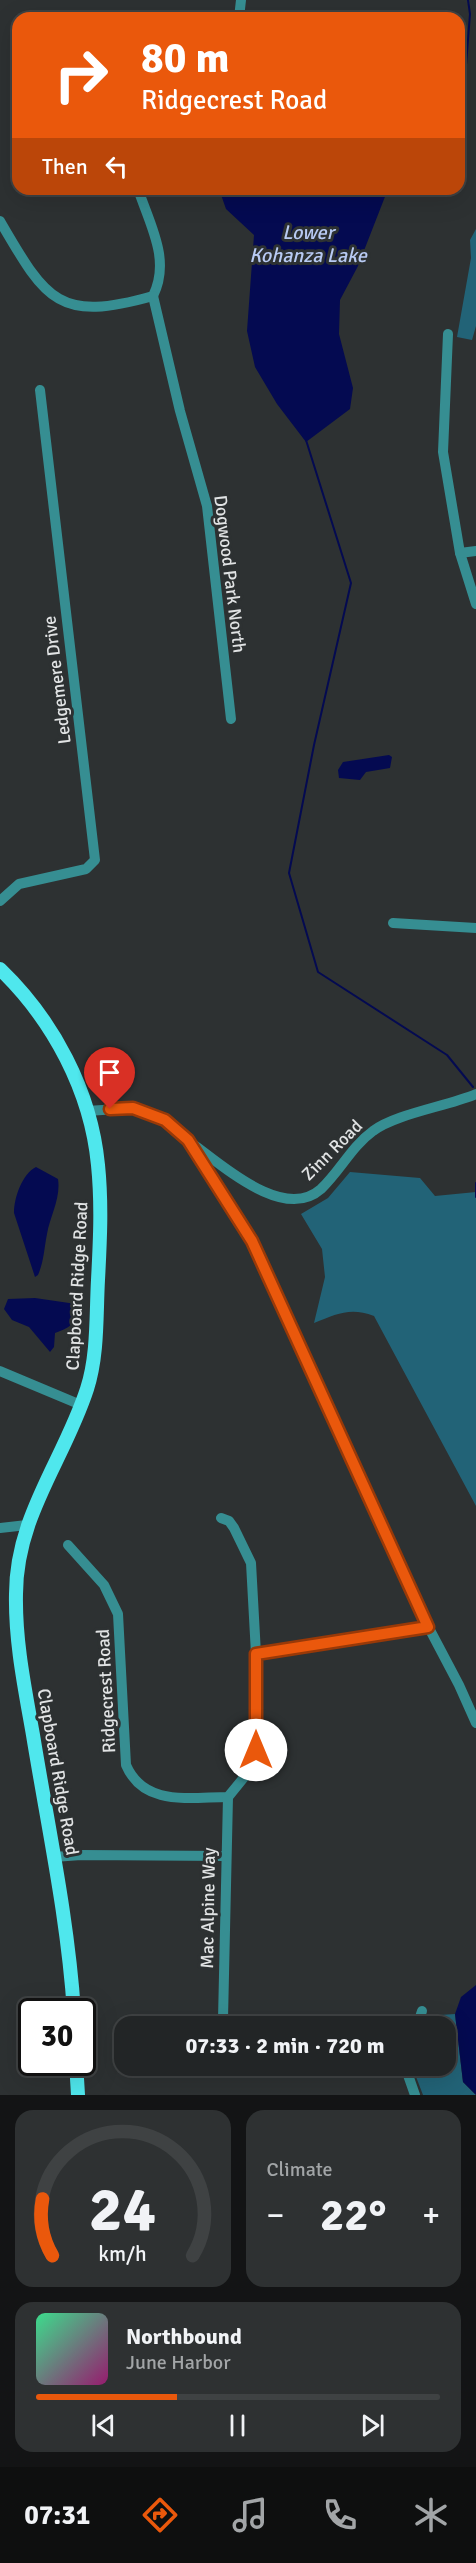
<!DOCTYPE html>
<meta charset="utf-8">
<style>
body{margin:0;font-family:Signika,sans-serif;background:#2e3132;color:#f1f3f6;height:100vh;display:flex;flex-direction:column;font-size:22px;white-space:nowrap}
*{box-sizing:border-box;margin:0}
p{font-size:20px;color:#a2a5a7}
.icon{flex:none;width:33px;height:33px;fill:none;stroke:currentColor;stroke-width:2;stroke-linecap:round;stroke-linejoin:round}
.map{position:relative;height:2095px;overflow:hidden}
.panel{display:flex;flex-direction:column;gap:15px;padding:15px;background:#131415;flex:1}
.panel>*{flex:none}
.banner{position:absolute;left:12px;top:12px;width:453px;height:183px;border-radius:18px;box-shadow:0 6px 24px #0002,0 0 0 2px #3f4243;background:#ea580c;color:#fff;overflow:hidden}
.speed{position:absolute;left:18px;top:1998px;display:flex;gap:12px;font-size:30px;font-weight:700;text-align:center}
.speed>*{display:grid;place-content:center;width:78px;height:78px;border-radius:50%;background:#222526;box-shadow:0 6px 24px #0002,0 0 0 2px #3f4243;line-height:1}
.speed .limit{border:3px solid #111;border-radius:9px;background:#fff;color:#111}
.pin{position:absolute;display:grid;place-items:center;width:51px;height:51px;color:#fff;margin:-62px -26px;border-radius:50% 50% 50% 0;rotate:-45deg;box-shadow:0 0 6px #0007}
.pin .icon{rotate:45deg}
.me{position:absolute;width:66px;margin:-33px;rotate:0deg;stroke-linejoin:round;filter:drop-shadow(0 0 4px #0008)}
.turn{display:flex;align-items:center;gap:21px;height:126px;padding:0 30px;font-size:27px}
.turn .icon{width:78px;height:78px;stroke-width:2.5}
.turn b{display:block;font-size:42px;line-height:51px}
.then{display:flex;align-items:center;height:57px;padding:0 30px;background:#0003;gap:12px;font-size:22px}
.big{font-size:45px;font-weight:700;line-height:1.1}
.panel .widget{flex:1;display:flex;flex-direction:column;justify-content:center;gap:9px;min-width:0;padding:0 21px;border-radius:18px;background:#2e3132}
.panel .dial{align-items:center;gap:0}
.dial svg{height:156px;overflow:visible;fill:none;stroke:#3f4243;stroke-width:7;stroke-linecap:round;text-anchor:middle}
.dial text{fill:#f1f3f6;stroke:none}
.song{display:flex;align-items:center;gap:18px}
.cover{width:72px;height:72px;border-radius:9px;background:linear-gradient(135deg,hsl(150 70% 55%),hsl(320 70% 35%))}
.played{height:6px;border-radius:3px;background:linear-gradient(90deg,#ea580c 35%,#3f4243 35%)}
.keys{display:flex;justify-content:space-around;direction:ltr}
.heat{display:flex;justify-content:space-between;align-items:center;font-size:33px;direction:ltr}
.panel .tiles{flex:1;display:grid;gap:15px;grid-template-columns:1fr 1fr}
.widget:last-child{grid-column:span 2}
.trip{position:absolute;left:114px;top:2016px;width:342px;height:60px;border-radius:18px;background:#222526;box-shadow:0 6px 24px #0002,0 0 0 2px #3f4243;font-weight:700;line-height:60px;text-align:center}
.tab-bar{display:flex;height:96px;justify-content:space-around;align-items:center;background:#0e0f0f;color:#a2a5a7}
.tab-bar .icon{width:42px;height:42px}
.tab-bar .current{color:#ea580c}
.tab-bar b{font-size:27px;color:#f1f3f6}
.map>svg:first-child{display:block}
.green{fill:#226377}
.water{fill:#040a51}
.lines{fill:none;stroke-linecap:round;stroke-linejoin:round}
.stream{stroke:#040a51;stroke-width:2}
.minor{stroke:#368e92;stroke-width:10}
.major{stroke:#4fe7ed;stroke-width:14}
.route-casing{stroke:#983908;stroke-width:15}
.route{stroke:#ea580c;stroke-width:10}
.labels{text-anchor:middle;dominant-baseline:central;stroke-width:6;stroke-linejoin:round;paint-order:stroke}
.street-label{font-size:18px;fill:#e1e3e4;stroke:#2d3132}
.water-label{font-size:20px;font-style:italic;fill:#b8caf3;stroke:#2d3132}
</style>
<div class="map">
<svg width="476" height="2095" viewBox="0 0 476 2095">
<rect width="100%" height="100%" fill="#2d3132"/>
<g class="green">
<path d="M476,229V326L472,340L457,337L471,258L470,240Z"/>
<path d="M350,1172L420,1178L435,1196L476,1192V1506L374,1316C350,1307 337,1314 314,1323L325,1277L322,1249L301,1214L328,1198Z"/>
<path d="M455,2014L463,2082L476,2095H423L415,2074L416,2066H446V2026H433L440,2015Z"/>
</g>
<g class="water">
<path d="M219,189H388L358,266L340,300L339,334L353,388L350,409L306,442L277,404L255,367L247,331L254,235L226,209Z"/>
<path d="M389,755L392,757L390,768L366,772L360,780L339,778L338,770L343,762Z"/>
<path d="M36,1167L58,1179C61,1198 50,1216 47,1234C44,1249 44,1261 38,1275L35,1277L14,1213C14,1198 22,1174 36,1167Z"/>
<path d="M35,1298L76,1304C75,1324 74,1326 55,1333L54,1347L50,1352L29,1327L12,1320L4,1309L8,1299Z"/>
<path d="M476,1985V2095L463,2082L455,2014L461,1997Z"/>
</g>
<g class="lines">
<g class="stream">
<path d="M459,71L466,65L470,14L468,0"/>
<path d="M306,440L351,583L314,745L289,873L318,972L447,1055L473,1087"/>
<path d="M476,1183V1197"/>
</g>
<g class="minor">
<path d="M239,18L241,0"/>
<path d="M0,221C46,300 58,323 153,296C171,260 150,225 138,189"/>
<path d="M153,296L180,411L207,506L231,719"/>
<path d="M448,334L443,452L460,553L476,604"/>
<path d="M460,553L476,551"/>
<path d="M0,901L19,884L86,869L95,860L40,390"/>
<path d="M393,923L476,928"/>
<path d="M87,1111L133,1108L165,1120L188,1140L252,1241L410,1592L459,1685L476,1723"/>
<path d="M193,1144C222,1165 284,1222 321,1189C340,1171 352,1146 373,1131C395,1114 448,1106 476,1094"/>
<path d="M0,1371L81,1405"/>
<path d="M0,1528L27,1525"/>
<path d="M68,1545L104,1585L118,1614L126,1765C144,1807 190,1797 228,1797L250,1770L256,1757V1654L251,1563L234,1528L229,1521L221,1518"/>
<path d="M256,1654L428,1627"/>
<path d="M54,1857L81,1855L225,1856"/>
<path d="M223,2019L228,1797"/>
<path d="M417,2026L422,2011"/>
<path d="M408,2066V2075L415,2095"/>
</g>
<g class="major">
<path d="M0,969C53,1020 91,1091 98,1165C102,1204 100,1242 98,1280C96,1316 98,1355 87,1389C64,1460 16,1516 16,1594C15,1642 25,1689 33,1735C48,1827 68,1919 74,2012"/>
<path d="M76,2062L78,2095"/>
</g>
</g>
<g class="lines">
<defs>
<path id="route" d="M110,1109L133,1108L165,1120L188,1140L252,1241L428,1627L256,1654V1750"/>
</defs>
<use href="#route" class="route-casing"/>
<use href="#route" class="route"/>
</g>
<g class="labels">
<g class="street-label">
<text transform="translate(230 574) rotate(83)">Dogwood Park North</text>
<text transform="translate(57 680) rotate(-97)">Ledgemere Drive</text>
<text transform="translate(332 1150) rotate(-45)">Zinn Road</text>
<text transform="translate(77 1286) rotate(-87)">Clapboard Ridge Road</text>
<text transform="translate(106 1691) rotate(-93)">Ridgecrest Road</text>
<text transform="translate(58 1772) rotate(80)">Clapboard Ridge Road</text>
<text transform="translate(208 1908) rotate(-89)">Mac Alpine Way</text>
</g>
<g class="water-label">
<text x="308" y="232">Lower<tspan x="308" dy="23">Kohanza Lake</tspan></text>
</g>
</g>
</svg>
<div class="speed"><div class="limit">30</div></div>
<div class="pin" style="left:110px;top:1109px;background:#d93025"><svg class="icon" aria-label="arrive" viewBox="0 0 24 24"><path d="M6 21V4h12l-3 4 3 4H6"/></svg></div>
<svg class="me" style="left:256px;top:1750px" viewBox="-20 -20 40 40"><circle r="19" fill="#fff"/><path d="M0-13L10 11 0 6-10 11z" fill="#ea580c"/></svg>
<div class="trip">07:33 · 2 min · 720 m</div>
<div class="banner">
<div class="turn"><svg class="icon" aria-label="right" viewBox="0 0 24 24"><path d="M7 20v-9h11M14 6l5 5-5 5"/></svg><div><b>80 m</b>Ridgecrest Road</div></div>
<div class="then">Then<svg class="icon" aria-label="left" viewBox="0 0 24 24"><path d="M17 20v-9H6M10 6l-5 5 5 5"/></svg></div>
</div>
</div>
<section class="panel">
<div class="tiles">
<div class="widget dial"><svg viewBox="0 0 100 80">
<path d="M14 69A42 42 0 1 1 86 69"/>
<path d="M14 69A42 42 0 0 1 9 40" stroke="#ea580c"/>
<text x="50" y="56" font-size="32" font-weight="700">24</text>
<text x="50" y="72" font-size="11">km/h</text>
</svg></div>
<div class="widget"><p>Climate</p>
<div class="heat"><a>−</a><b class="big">22°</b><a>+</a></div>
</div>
<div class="widget">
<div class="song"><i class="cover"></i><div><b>Northbound</b><p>June Harbor</p></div></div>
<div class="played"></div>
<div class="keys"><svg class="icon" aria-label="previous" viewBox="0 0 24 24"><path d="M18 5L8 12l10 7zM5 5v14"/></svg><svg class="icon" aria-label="pause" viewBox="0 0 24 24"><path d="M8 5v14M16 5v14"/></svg><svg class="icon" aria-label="next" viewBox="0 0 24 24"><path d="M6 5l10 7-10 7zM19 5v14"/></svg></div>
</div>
</div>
</section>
<nav class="tab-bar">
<b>07:31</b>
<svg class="icon current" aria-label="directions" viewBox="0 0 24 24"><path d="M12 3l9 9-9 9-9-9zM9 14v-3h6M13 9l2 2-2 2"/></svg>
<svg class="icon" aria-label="music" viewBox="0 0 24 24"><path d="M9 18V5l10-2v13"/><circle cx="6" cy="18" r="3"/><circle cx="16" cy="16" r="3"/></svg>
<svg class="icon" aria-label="phone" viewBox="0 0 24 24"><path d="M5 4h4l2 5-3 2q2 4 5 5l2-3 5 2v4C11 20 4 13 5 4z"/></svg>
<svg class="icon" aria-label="climate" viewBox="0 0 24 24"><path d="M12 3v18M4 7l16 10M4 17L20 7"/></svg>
</nav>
